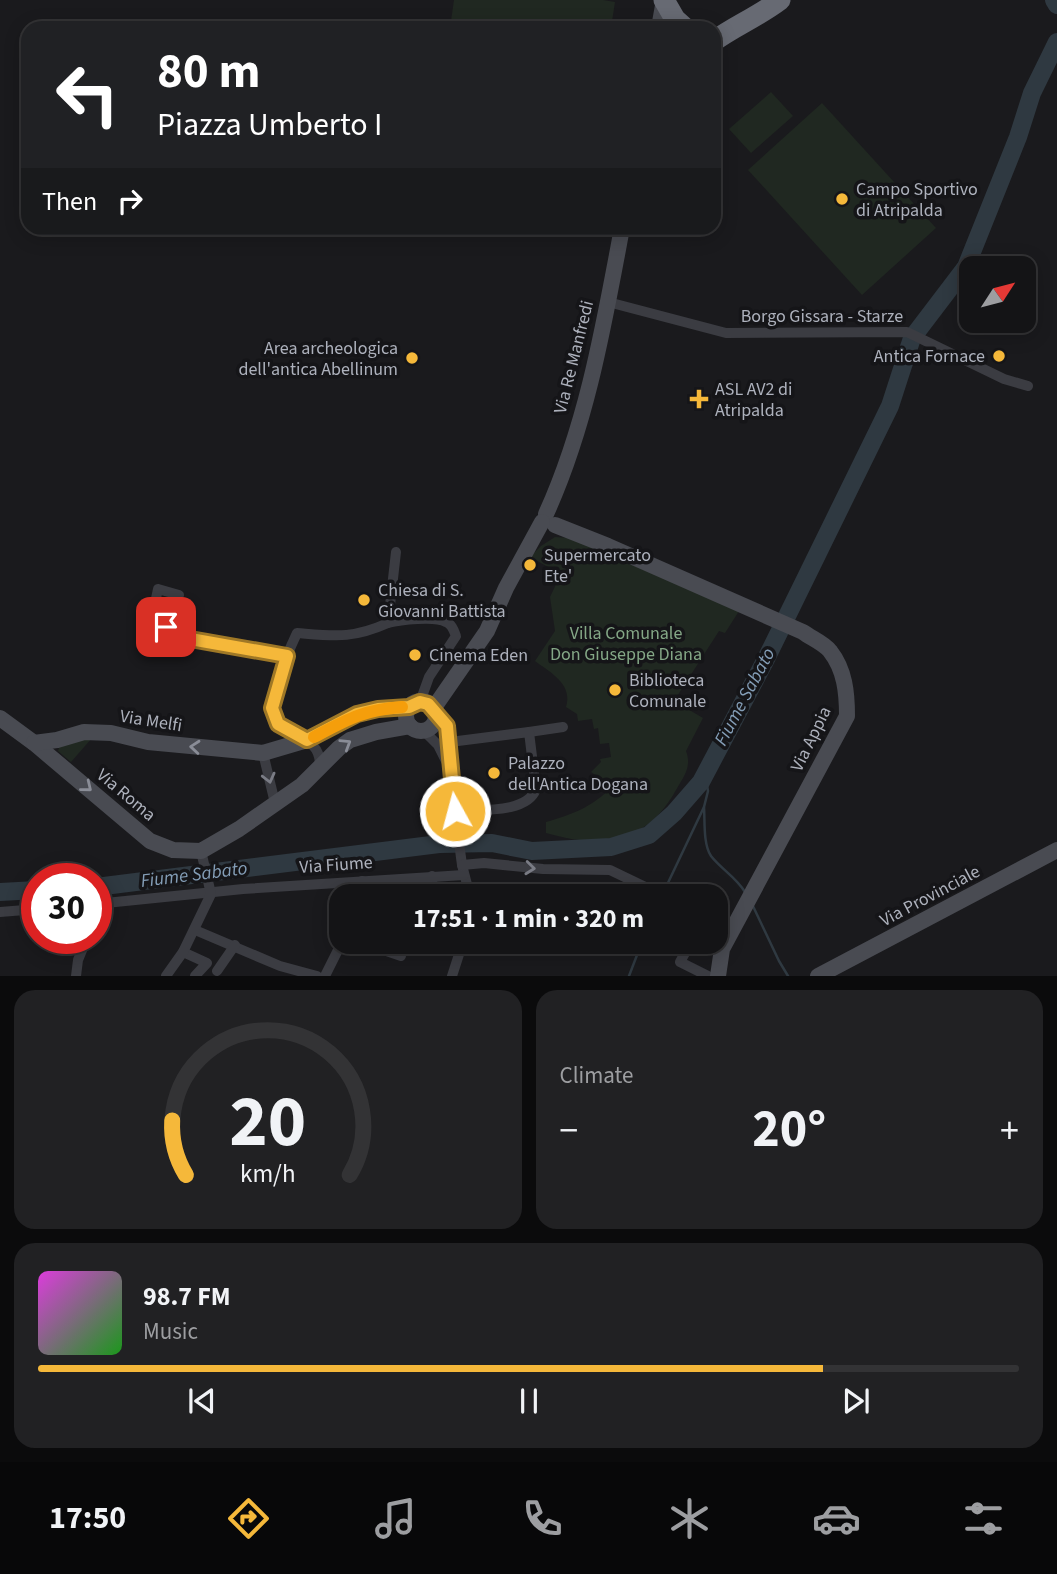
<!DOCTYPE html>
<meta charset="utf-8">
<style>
body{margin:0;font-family:"Source Sans 3",sans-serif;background:#212123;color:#f1f3f6;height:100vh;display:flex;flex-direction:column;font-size:26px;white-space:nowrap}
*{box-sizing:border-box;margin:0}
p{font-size:23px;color:#9d9ea1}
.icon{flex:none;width:38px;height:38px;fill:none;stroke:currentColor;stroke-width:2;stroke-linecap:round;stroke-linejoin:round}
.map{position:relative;height:976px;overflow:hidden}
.sheet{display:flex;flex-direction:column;gap:14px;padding:14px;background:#0b0b0c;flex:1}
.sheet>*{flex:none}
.banner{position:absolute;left:21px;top:21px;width:700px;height:214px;border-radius:21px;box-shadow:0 4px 18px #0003,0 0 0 2px #333335;background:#202124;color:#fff;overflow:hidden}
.needle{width:46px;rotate:54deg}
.fabs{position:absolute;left:959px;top:256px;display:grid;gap:14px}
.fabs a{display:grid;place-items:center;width:77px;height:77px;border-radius:14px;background:#141416;box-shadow:0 4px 18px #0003,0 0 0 2px #333335;font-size:35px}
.speed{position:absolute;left:21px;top:863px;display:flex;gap:14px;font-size:35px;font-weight:700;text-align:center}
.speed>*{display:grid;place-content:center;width:91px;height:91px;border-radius:50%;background:#141416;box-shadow:0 4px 18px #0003,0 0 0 2px #333335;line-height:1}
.speed .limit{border:10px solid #d22;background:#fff;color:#111}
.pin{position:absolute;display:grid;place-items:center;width:60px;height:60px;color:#fff;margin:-30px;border-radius:14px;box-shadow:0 4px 10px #0006}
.me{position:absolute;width:77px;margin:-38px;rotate:353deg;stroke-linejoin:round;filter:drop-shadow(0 0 5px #0008)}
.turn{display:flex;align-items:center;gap:24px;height:147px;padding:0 21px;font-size:32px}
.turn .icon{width:91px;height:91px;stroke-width:2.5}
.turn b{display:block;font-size:49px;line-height:60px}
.then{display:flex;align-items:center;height:66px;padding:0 21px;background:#0003;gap:14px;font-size:26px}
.big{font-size:52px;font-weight:700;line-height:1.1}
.sheet .widget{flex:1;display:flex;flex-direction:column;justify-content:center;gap:10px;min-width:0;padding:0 24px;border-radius:21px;background:#212123}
.sheet .dial{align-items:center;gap:0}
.dial svg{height:182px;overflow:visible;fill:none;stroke:#333335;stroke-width:7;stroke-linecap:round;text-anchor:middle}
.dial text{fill:#f1f3f6;stroke:none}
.song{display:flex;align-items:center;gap:21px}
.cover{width:84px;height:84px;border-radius:10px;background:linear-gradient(135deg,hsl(300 70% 55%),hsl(120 70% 35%))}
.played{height:7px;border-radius:4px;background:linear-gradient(90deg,#f5b83a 80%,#333335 80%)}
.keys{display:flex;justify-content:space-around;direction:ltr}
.heat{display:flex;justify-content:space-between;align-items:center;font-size:38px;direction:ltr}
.sheet .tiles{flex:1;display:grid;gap:14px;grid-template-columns:1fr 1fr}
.widget:last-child{grid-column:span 2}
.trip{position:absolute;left:329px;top:884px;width:399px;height:70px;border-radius:21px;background:#141416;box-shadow:0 4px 18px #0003,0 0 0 2px #333335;font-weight:700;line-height:70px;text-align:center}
.tabs{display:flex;height:112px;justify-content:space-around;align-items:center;background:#080809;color:#9d9ea1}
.tabs .icon{width:49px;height:49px}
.tabs .current{color:#f5b83a}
.tabs b{font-size:32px;color:#f1f3f6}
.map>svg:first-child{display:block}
.green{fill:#202821}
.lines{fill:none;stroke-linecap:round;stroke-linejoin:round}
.stream{stroke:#2f3941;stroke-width:2.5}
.river{stroke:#2f3941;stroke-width:18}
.street{stroke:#3b3c42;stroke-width:10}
.secondary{stroke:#494b52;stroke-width:16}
.highway{stroke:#676a73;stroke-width:21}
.oneway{stroke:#8a8d97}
.oneway2{stroke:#7a7c85}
.route-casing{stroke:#9f7826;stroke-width:18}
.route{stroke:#f5b83a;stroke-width:12}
.slow{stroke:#f59e0b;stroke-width:12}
.poi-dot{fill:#f5b83a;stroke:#151518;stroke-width:2.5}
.labels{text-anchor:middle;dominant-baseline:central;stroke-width:7;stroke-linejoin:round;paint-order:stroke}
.poi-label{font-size:18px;fill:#adb1bc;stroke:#151518;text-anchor:start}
.street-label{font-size:18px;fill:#adb1bc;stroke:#151518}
.park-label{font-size:18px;fill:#84a786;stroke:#151518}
.water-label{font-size:19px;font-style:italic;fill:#849eb7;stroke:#151518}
</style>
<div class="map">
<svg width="1057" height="976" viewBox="0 0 1057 976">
<rect width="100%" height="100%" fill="#1a1a1d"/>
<g class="green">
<path d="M454,0H603L615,2L611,28H450Z"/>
<path d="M771,92L793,116L751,153L729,129Z"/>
<path d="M822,103L936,228L862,295L748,170Z"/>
<path d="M555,537L572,538L739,611L725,633L719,631L674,701L703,718L686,751C692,767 684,776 676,790C646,844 602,849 546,833V822C571,815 595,806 612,786L591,772L601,762L600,759L611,757L609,743L600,744L598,728L594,729L592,719L578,721L577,714L566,707C573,684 551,673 535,661L555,631L550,597L561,574L530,557L541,546Z"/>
<path d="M92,738L71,762L58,751L61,742Z"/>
</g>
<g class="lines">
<g class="stream">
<path d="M704,807C705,821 703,844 711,856C721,869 736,877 745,892"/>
<path d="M666,887L704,807L708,791L705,774"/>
<path d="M752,904L779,961L788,976"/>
<path d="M629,976L642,942"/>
</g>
<g class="river">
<path d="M1054,0L1057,5"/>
<path d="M96,887L439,844L492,843L532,851L611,847L649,835L674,813L701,782L765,661L890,406L912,338L966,267L1018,137L1032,93L1057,42"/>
<path d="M0,892L37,890"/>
</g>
<g class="street">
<path d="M608,302L726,333L907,332L1004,379L1028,386"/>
<path d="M388,623C400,620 435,616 446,622C452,624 454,631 456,636L429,677L420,702"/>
<path d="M179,637L165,643L152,644L148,636L158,589L179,595L166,618V627L179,637L287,656"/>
<path d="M433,709L447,726L451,748L449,767L462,865L470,896"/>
<path d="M424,731L438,745L449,767"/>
<path d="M529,732L563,727"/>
<path d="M450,742L529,732L536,789C527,814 479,809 455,811"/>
<path d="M263,753L275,803"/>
<path d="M320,765C320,734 288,740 277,721C266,702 288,652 297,633C335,636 352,639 388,623L396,552"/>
<path d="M462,865L484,863L543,869L610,870L664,896"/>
<path d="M432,876L433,896"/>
<path d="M360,896L362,881"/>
<path d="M96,904L243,889L464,875"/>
<path d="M0,912L37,909"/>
<path d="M195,930L280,966L317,976"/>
<path d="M716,932L720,935L731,933"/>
<path d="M360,942L401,956"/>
<path d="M691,942L680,962L708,976"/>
<path d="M183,952L207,963L195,976"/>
<path d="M217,971L235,945"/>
<path d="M76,976L78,960L87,938"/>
<path d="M166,976L183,952L211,894L201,851"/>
<path d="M325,976L342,942"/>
<path d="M452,976L463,942"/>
</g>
<g class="secondary">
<path d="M659,28L664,0"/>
<path d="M546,514C587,424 604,324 622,228"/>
<path d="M555,525L608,546L803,632C811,638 824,643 830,651C845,670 847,693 847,716L722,949L718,976"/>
<circle cx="421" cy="716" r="15"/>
<path d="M433,709L487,631L506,588L542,522"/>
<path d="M0,718L34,743L150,841L173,850L201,851L239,829L302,785L339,748L350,740L376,732L410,726"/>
<path d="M34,743L57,740L84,732L111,733L148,742L263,753L307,740L357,714L378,709L409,707"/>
<path d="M818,976L1057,850"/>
</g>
<g class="highway">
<path d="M664,0L675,19L685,28"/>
<path d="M714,41C735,26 759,16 780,0"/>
</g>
</g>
<defs><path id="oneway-chevron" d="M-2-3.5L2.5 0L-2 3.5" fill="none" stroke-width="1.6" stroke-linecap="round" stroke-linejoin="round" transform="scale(1.75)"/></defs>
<g class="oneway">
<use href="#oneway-chevron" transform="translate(346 744) rotate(-32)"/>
<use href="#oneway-chevron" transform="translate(195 747) rotate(-175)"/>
<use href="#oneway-chevron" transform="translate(87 787) rotate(39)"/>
</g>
<g class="oneway2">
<use href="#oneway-chevron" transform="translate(269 778) rotate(76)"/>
<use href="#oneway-chevron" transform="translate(530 868) rotate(6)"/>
</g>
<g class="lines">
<defs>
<path id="route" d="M166,627L179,637L287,656L272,708L278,724L307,740L357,714L378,709L409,707L420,702L428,704L447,726L455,811"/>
</defs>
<use href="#route" class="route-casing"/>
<use href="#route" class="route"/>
<path class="slow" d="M314,737C348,719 363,710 402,707"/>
</g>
<g class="poi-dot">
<circle cx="842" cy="199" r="7"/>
<circle cx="999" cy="356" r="7"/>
<circle cx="412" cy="358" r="7"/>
<path d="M695.5 388.5h7v7h7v7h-7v7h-7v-7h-7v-7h7z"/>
<circle cx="530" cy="565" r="7"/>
<circle cx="364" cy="600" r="7"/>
<circle cx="415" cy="655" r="7"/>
<circle cx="615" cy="690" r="7"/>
<circle cx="494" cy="773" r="7"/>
</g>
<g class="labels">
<g class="poi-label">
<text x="856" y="189">Campo Sportivo<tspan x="856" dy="21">di Atripalda</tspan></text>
<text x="398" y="348" text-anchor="end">Area archeologica<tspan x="398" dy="21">dell'antica Abellinum</tspan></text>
<text x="985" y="356" text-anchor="end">Antica Fornace</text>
<text x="715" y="389">ASL AV2 di<tspan x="715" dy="21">Atripalda</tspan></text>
<text x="544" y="555">Supermercato<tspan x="544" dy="21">Ete'</tspan></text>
<text x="378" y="590">Chiesa di S.<tspan x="378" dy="21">Giovanni Battista</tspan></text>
<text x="429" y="655">Cinema Eden</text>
<text x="629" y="680">Biblioteca<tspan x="629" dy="21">Comunale</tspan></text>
<text x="508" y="763">Palazzo<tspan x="508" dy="21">dell'Antica Dogana</tspan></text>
</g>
<g class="street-label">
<text x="822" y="316">Borgo Gissara - Starze</text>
<text transform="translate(574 357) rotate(-76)">Via Re Manfredi</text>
<text transform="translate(151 721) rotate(9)">Via Melfi</text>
<text transform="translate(811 739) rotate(-64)">Via Appia</text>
<text transform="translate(126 795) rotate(40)">Via Roma</text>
<text transform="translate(336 865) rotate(-4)">Via Fiume</text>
<text transform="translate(930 896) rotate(-28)">Via Provinciale</text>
</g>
<g class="park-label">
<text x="626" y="633">Villa Comunale<tspan x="626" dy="21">Don Giuseppe Diana</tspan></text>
</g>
<g class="water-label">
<text transform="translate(745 697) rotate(-62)">Fiume Sabato</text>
<text transform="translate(194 875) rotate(-7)">Fiume Sabato</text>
</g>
</g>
</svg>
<div class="fabs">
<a><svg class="needle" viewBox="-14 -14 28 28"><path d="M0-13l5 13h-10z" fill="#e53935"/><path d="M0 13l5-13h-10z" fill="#9d9ea1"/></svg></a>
</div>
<div class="speed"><div class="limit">30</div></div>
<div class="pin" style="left:166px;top:627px;background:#d93025"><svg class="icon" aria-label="arrive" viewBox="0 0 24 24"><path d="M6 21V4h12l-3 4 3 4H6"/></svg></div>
<svg class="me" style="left:455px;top:811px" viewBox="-20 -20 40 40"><circle r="17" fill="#f5b83a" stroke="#fff" stroke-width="3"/><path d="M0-11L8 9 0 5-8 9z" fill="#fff"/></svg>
<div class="trip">17:51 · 1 min · 320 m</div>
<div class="banner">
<div class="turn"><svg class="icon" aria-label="left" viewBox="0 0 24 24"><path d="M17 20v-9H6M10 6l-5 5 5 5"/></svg><div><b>80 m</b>Piazza Umberto I</div></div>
<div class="then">Then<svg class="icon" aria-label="right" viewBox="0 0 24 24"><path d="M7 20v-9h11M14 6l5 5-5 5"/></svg></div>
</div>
</div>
<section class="sheet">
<div class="tiles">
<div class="widget dial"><svg viewBox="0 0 100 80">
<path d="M14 69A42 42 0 1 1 86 69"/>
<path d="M14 69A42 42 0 0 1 8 45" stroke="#f5b83a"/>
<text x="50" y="56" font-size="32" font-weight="700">20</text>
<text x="50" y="72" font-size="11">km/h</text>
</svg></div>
<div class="widget"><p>Climate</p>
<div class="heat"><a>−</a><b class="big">20°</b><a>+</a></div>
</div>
<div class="widget">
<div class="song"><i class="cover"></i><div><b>98.7 FM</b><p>Music</p></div></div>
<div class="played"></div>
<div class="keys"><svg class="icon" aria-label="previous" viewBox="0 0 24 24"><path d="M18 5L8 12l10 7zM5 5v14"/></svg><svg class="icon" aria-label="pause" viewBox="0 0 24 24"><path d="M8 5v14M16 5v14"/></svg><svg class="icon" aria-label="next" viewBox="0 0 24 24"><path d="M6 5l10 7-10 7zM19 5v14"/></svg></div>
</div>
</div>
</section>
<nav class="tabs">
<b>17:50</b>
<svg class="icon current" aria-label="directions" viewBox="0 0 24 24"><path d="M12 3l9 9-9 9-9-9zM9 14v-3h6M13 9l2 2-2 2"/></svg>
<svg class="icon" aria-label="music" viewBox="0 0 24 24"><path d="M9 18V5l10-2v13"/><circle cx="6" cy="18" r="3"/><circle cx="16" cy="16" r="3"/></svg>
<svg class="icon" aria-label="phone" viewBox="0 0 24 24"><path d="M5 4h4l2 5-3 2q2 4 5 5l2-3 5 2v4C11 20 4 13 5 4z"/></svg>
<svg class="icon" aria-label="climate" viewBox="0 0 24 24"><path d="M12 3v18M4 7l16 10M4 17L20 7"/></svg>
<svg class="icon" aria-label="car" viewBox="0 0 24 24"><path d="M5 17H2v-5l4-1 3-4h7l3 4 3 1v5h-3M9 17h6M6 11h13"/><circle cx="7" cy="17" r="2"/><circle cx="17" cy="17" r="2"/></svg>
<svg class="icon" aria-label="filters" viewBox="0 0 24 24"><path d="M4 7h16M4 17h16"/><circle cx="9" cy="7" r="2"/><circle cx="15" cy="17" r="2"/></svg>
</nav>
